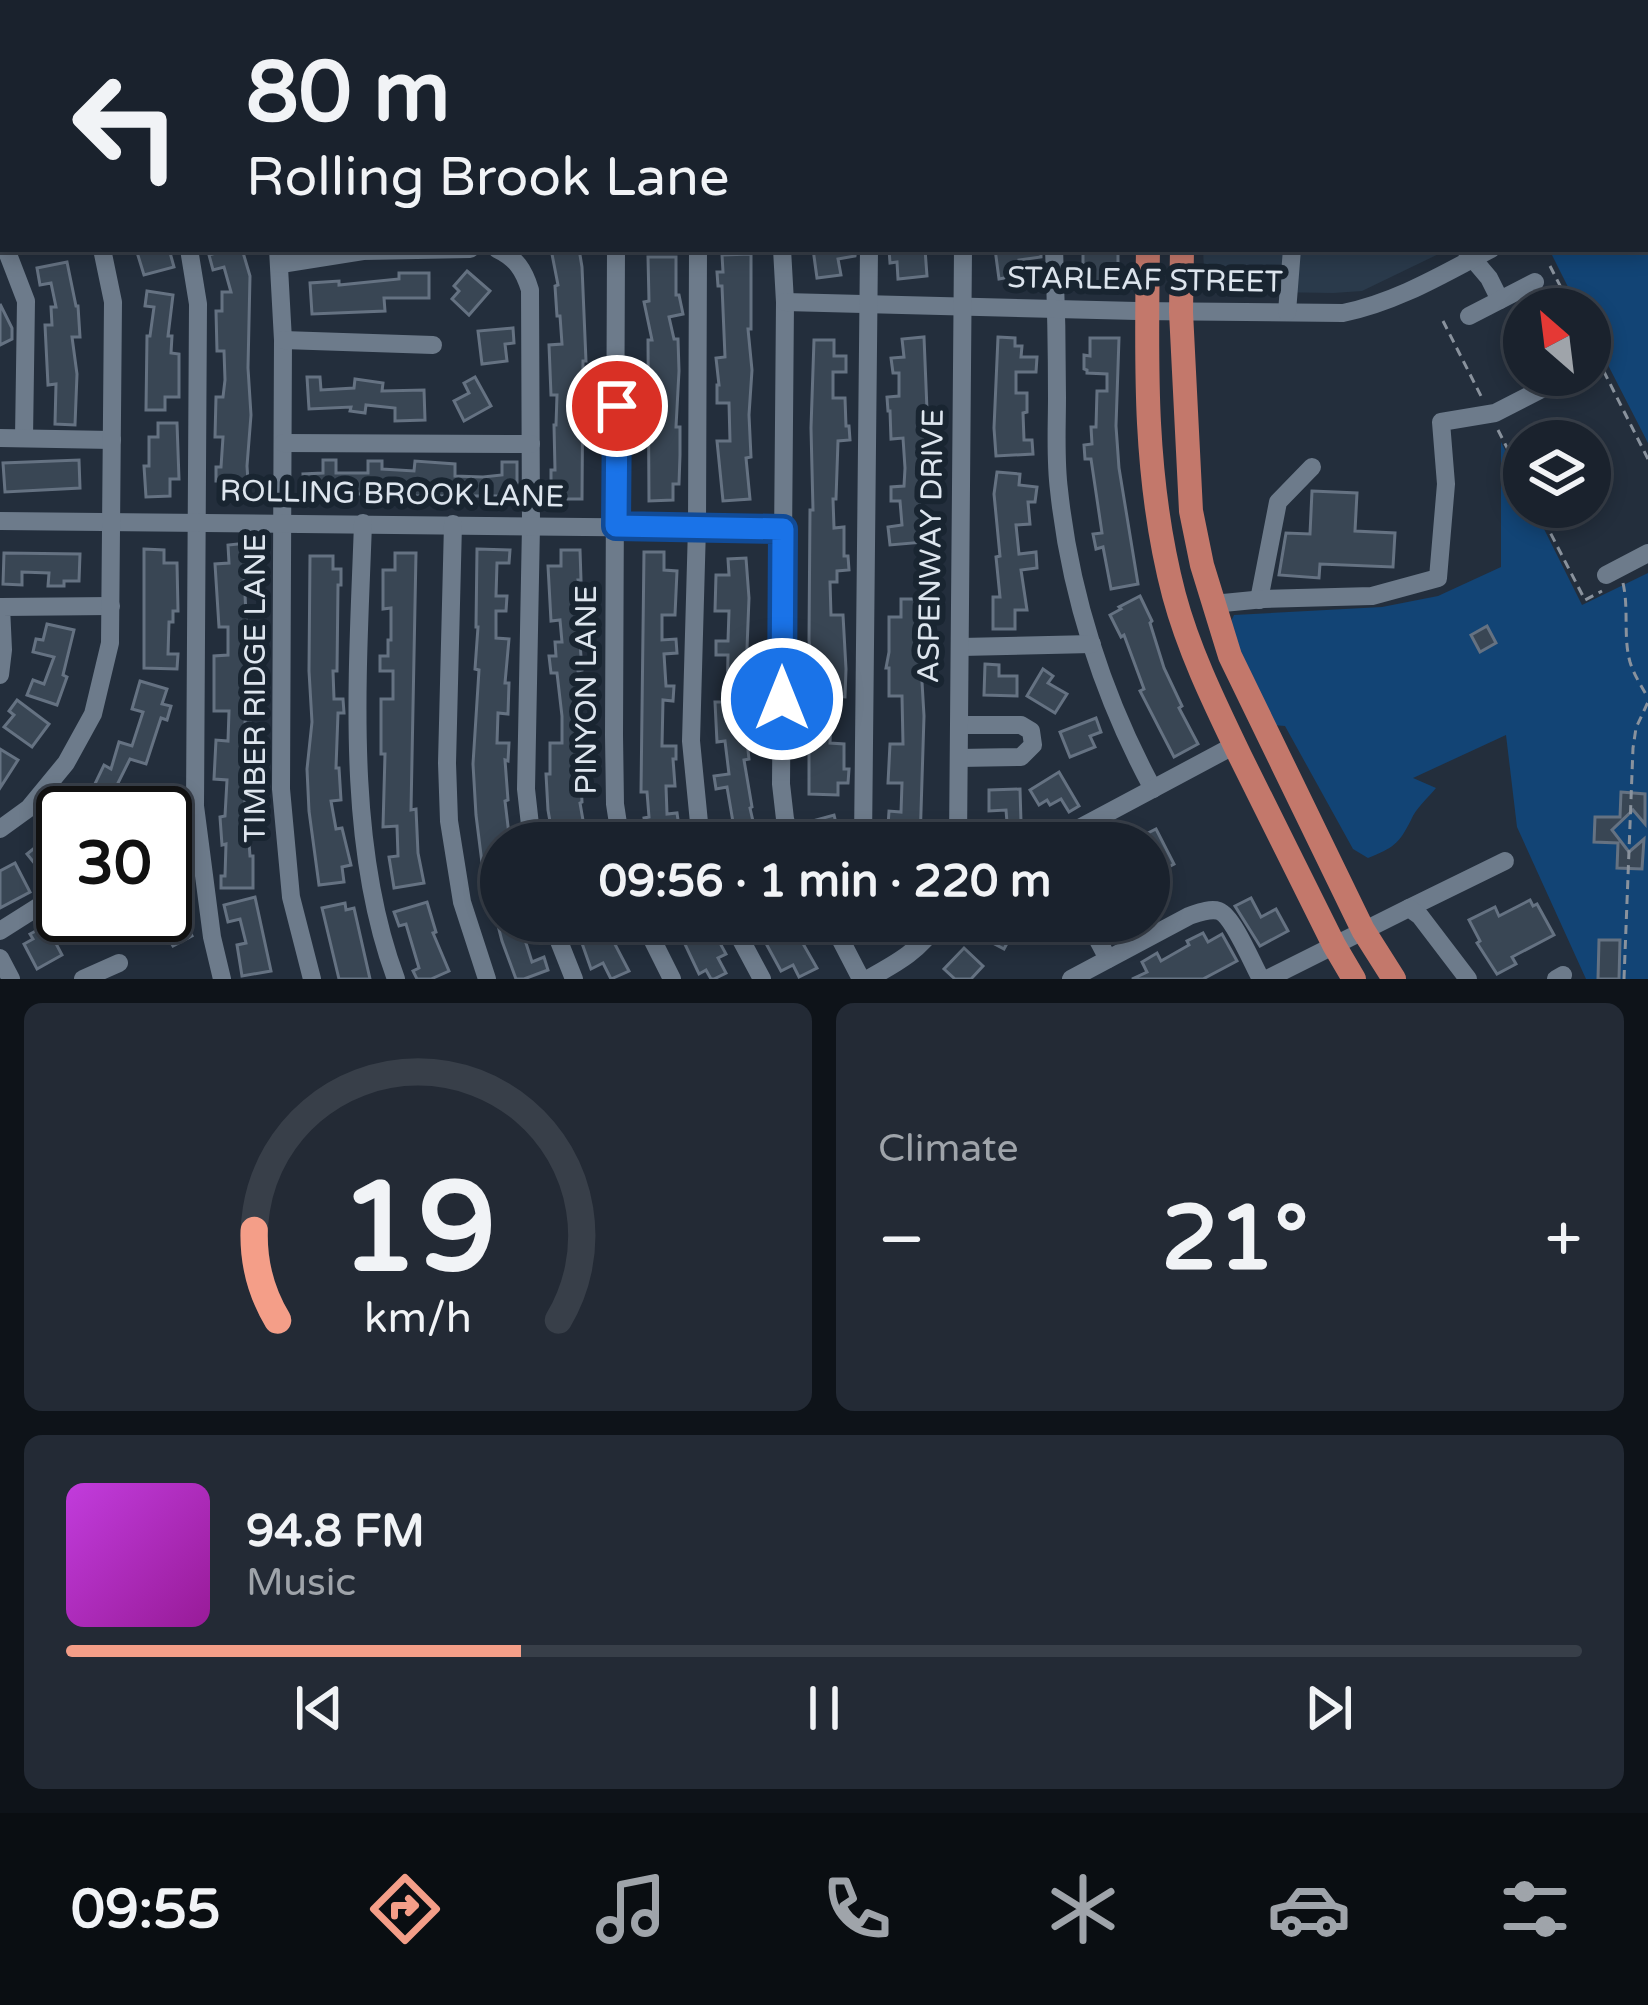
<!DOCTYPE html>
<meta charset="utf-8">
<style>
body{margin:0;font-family:"Varela Round",sans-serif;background:#232a35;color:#f1f3f6;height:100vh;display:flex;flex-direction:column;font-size:45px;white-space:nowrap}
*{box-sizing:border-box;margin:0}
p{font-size:39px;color:#9fa4aa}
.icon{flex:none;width:66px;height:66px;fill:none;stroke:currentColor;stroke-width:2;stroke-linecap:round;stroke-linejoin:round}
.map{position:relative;height:979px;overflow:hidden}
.sheet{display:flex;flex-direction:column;gap:24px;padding:24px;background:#0e1319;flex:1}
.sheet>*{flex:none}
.guide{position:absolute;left:0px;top:0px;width:1650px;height:252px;box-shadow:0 6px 18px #0003,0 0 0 3px #383f49;background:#1a222d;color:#f1f3f6;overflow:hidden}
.needle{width:78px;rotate:332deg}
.tools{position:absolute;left:1503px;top:288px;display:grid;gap:24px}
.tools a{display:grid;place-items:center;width:108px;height:108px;border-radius:50%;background:#1a222d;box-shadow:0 6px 18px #0003,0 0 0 3px #383f49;font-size:60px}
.speed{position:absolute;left:36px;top:786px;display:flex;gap:24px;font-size:60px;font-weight:700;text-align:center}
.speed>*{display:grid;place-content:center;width:156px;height:156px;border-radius:50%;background:#1a222d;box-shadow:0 6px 18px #0003,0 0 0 3px #383f49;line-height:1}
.speed .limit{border:6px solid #111;border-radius:18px;background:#fff;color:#111}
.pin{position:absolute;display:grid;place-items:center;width:102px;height:102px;color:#fff;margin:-51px;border:6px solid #fff;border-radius:50%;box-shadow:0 3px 12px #0007}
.me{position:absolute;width:132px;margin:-66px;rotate:0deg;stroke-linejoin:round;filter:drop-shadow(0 0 9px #0008)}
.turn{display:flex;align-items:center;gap:42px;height:252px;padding:0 48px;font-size:54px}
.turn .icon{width:156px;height:156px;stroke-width:2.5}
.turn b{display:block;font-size:84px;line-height:102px}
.big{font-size:90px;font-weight:800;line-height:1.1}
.sheet .card{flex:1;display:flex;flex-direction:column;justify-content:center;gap:18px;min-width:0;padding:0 42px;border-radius:18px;background:#232a35}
.sheet .dial{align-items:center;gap:0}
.dial svg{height:312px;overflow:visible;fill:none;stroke:#383f49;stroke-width:7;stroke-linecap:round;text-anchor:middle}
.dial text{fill:#f1f3f6;stroke:none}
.song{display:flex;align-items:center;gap:36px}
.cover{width:144px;height:144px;border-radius:18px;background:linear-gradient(135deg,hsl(290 70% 55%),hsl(300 70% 35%))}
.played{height:12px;border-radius:6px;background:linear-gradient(90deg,#f49e88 30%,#383f49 30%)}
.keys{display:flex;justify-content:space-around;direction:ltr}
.heat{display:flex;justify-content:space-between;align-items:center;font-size:66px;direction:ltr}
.sheet .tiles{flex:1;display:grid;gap:24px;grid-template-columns:1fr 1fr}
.card:last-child{grid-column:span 2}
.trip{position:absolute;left:480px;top:822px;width:690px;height:120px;border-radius:60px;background:#1a222d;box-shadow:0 6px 18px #0003,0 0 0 3px #383f49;font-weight:800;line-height:120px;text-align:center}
.dock{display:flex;height:192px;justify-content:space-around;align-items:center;background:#0a0e12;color:#9fa4aa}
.dock .icon{width:84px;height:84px}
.dock .active{color:#f49e88}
.dock b{font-size:54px;color:#f1f3f6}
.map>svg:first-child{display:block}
.built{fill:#2a3a4b}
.green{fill:#124475}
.building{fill:#394654;stroke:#657282;stroke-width:3}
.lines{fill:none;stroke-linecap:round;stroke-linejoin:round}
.path{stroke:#89929d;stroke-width:3;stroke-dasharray:9 6;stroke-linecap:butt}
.minor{stroke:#6d7b8b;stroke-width:18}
.major{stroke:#c3786b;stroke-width:24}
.route-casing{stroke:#114b97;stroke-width:30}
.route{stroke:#1a73e8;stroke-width:21}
.labels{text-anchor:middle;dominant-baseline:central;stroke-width:12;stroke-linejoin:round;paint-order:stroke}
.street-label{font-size:30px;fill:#dde5ee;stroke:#192531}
</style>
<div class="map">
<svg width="1648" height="979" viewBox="0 0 1648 979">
<rect width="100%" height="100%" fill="#232e3c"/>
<g class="built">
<path d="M1269,0H1630L1631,3H1263Z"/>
<path d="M1203,249H1449L1362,291L1333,293L1205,291Z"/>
</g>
<g class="green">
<path d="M1648,206V443L1590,330V309H1579L1552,255L1563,249H1647Z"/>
<path d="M1501,442L1524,488V507H1533L1582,605L1648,573V979H1586L1517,827L1506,735L1413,778L1436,788C1428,798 1416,808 1411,820C1399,844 1393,848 1368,858L1353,849L1285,726L1272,725L1227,630L1234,615L1382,607L1438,596L1501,567Z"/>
</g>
<g class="building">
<path d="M136,249H169L174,267L144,275Z"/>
<path d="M230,249H242L250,276L248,368L251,415L247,466L249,498L223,499V481H216V467H221L223,437H215L216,397H223L225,380L224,351H217L216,311H222V292H231L224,267L213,270L209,255Z"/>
<path d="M551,249H579L582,267L586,361H583L582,499H551V470H555L554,425H556L557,395H551L549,345L562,344L560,316H557L555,286L558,285Z"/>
<path d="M813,249H856L855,256L838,259L841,275L817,278Z"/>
<path d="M889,249H925L927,276L898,279L897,262L890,263Z"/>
<path d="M995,249H1041V257L1019,260L1021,275L999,279Z"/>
<path d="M1083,251H1118V281L1089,282V266H1083Z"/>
<path d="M751,254V329H748L752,370L749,415L751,457L746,458L750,499L723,501L717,441H730L729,403H717V385H719L716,358L725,357L722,286H718L717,272H723L722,255Z"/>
<path d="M648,257H676V295H679L683,314L669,317L674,339H678L679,371L676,427H680V455L679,484H673V500L649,501L648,340H652L644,302L649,301Z"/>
<path d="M67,262L76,306H78L80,337H72L77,374L75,425L55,424L56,384L48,385L45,325H52L51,307H56L51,283L40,285L37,268Z"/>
<path d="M467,271L490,291L469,315L452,299L459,291L454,286Z"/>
<path d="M399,273H429V298H384L385,311L312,314L310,283L339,281V285L399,279Z"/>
<path d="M147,291L173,295L168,336H172L171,353L179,354V397H165V410H146L147,336H150L154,307L145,306Z"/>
<path d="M0,304L12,328V339L0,345Z"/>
<path d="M513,328L514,343L505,344L507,361L482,364L478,331Z"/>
<path d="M924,337L927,410H923L926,456L924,500H921L925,542L890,545L888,527L902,525L900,501H891V487L904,486L905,468L903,438L891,439L890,411H888L887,397L899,396V373H893L891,358L904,357L902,339Z"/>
<path d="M998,337L1015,338V346H1022L1021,357H1037L1036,372H1016V393H1027V412L1023,413L1024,440H1032L1033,454L996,456L994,428Z"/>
<path d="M1090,338H1119L1116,426L1119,468L1138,584L1111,589L1103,547L1096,549L1093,534L1102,533L1091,459H1085L1084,445L1092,444L1091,427H1096L1097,391H1107V374L1087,373V370L1084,369V355L1090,356Z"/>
<path d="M814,340H834V356H846V372H833V398H845L846,426H849L850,440L838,441L836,499H833L834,528L844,527V556H848L849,570L837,571V582H830L831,615H843L846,669L845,697L832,696L831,714L830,743L844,744V769H849L848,783H838V795L809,794V725H812L813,677L809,640L810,510H813L811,428Z"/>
<path d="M307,377H320L321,390L354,388L355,379L383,383L382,391L424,390L425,420L395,421V408L366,405L365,413L350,411L351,407L309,409Z"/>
<path d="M475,377L491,406L464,421L454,401L469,393L464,383Z"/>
<path d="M158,423H177L179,479H170V496L146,497L144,466H149V437H158Z"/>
<path d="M79,460L80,488L5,492L3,463Z"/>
<path d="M323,460H336V473H368V461H382V469L414,471L415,461L455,464V476L483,477L502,475V462H517V496H409V490L382,489V494H304L303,474L323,473Z"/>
<path d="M997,472L1020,474L1019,485L1037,487L1035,502H1028L1030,524L1016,525L1019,554L1036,552L1037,568L1021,570L1027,610H1015V629H993V597H1000L996,557L1000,556L994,494Z"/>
<path d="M1312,491L1357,493L1355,531L1395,533L1393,567L1320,564L1319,578L1279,575L1286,533L1310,534Z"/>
<path d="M248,543L250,576H244L249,669L245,723H250L244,815H247L250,856H253V888H221V876H225L226,844L222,845L220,817L225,816L227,780L214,779L216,740L228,741L229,711H214V656L228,655V627H219L215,564L229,563L228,545Z"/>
<path d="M144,549L164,550V563H177L178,611H173V622H169L168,654H178L177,669L144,668Z"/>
<path d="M477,549L510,550L509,563H497L496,596H507L506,611H496V638L509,639L505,683H509L508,714L498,713L497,743H509L508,761L505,760L508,800L505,801L510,843H501V921H519L532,962L544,957L548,970L524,979H516L502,941L482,863L476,815L473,764L479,670L475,669L478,627H476Z"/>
<path d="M561,550H580L581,580H578L584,628L579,629L582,670L578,671L582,714L580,759L582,802L580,803L587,843H566L564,831L552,833L548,810L546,774H550V743H562V716L557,673H551L549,656H556L555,642H562L560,620L551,621L548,566H561Z"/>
<path d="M644,552H664V570L677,571L675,615H662V640L676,639L677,653L664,654L666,686H674L673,701L663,700L662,746H676V759H673L675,786H666L667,814L677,813L679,827L666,829L668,843H648L644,818L649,817L647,792H641Z"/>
<path d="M4,553L80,554L79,581H64V586H48L49,573L22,572V585L3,584Z"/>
<path d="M395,553H416L411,810L416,809L418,853L424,883L394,888L389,857L398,856L397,826L383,827L385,754H381V699H393V671H380V656H388V640H391V608L383,609V570H395Z"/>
<path d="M310,556H333V569H341V585H338L337,671H333L334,699H343L344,713H338L336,768H339L341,800L331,801L336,829L342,828L351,865L342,867L344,882L319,885L309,811L307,769L312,722L309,671Z"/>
<path d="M746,558L749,598L746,674L748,715H744L749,759L744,760L752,807L750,808L758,843H739L738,836L723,840L720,825L733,822L727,787L716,789L714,776L729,774L725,741L717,742L715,702H727L728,655H716V641H728L729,611H715L716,575H729L728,559Z"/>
<path d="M1140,596L1152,621L1150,623L1164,668L1182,706L1179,708L1198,744L1174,757L1140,691L1144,689L1124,635L1121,637L1110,615L1121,609L1119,607Z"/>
<path d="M901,599H922V644H925L922,682L924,716L920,843H900L901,827L888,826L889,811L901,812L902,783H888L890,744H903L902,696H889V668H886L889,652V617H901Z"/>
<path d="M47,624L74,630L63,675L67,677L57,705L27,695L33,680L44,684L54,657L33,652L36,639L43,640Z"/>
<path d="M1487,626L1496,643L1480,652L1471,635Z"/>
<path d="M985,664L999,665V676H1017V696L984,695Z"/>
<path d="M1043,669L1053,676L1048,683L1067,694L1055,713L1027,696Z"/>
<path d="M140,681L167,689L162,704L171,706L167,720L161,718L146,764L130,759L115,789L128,795L122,808L91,792L104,765L111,769L119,742L132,746L143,712L132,709Z"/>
<path d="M17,700L49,724L32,747L4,727L14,715L9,711Z"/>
<path d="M1096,718L1101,732L1090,736L1095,747L1070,757L1060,732Z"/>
<path d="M0,749L18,760L0,788Z"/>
<path d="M1059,772L1079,806L1069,812L1061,799L1050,805L1047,800L1039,805L1030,790Z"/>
<path d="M1020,789L1021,822H1007L1006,810L989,811V790Z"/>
<path d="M1621,792L1645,794V824L1633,810L1612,830L1629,852L1644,839L1642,869L1617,868L1618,843L1594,842L1595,817H1620Z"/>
<path d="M834,815L841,843H822L816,820Z"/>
<path d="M63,825V866L57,871L49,861L39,869L27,854Z"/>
<path d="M1156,829L1174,864L1155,874L1163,890L1149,898V843H1128Z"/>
<path d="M15,863L30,892L0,908V871Z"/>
<path d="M255,897L271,971L242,976L237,945L246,943L240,919L228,922L224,905Z"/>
<path d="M1251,898L1261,917L1276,909L1288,931L1260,946L1235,906Z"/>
<path d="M1530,900L1533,906L1537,904L1554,935L1512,957L1516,964L1497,974L1477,943L1480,941L1469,920L1495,907L1499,916Z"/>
<path d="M427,902L436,932L433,933L449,971L431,979H417L413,971L419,968L406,924L399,926L394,912Z"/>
<path d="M345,903L346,910L354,908L370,979H339L322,908Z"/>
<path d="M178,911L192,936L173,946L165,932L156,937L150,926Z"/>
<path d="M66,915H106L82,928L80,924L53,938L62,955L37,969L24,944L33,939L30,934Z"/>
<path d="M588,921H608L612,930L608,931L629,971L611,979L603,963L591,969L577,929L589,924Z"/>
<path d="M674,921H708L726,954L718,958L726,973L714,979H711L706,970L699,974Z"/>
<path d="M767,921H790L817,968L799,977L793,965L781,971L762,936L772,930Z"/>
<path d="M863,921H907L866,943L856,924Z"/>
<path d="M980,921H1003L998,930L1011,936L1004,949L974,933Z"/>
<path d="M1203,933L1208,942L1222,934L1237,961L1203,979H1132L1147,972L1142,962L1157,953L1161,961L1189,945L1187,941Z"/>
<path d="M1599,940H1620L1619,979H1598Z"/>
<path d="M964,948L983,966L971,979H955L944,969Z"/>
</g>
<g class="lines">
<g class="path">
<path d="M1550,266L1572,309"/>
<path d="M1443,321L1483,400"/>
<path d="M1590,344L1648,459"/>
<path d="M1498,430L1524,481"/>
<path d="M1537,507L1585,600L1602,591"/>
<path d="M1623,583C1629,609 1623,637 1630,662C1634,675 1642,687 1648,698"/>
<path d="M1624,979L1633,748L1636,728L1648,702"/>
</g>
<g class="minor">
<path d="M72,0L74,3"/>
<path d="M171,0L173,3"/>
<path d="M260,0L262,3"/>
<path d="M385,0L389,3"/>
<path d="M511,0L515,3"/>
<path d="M646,0L650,3"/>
<path d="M768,0L771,3"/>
<path d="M886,0L888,3"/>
<path d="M992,0L993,3"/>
<path d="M1563,0L1565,3"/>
<path d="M1520,3L1525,0"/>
<path d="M0,41L3,47"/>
<path d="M0,81L3,79"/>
<path d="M1647,171L1648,170"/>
<path d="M0,177L3,175"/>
<path d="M6,249L26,301L24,438"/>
<path d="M189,249L198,304L195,806L212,937L222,979"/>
<path d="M278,249L283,340L281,789L291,897L312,979"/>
<path d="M497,249C516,258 524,270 530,290L531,525L526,789L532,843"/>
<path d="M616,249L614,735L615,804L621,843"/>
<path d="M698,249L697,527L691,741L701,843"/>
<path d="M782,249L785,302L781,784L785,819L792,843"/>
<path d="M1054,249C1056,299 1057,348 1057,397C1057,428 1055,459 1059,490C1070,594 1103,697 1153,789"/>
<path d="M1467,252L1489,278L1500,300"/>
<path d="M281,264L363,251L470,249"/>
<path d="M785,302L1137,311L1343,313C1397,302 1443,274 1491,249"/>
<path d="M1287,312L1292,249"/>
<path d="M1469,316L1535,282"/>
<path d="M283,340L433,345"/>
<path d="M0,438L112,440"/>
<path d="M283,443L531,444"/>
<path d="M0,521L783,529"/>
<path d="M363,523C358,670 344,840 396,979"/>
<path d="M453,524L447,763L449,821L462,902L487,979"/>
<path d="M1606,575L1648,553"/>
<path d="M1259,600L1278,502L1312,467"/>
<path d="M1213,604L1264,599L1372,596L1438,578L1446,484L1441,422L1495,413L1569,375"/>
<path d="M961,647L1092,644"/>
<path d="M0,675L3,650L1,607L111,606"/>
<path d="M959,758L1021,757L1033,745L1031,731L1021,725H960"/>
<path d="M153,813L195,806"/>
<path d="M0,829L29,808L66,763L93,714L110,643L113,302L102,249"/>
<path d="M863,843L869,249"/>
<path d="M958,843L963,249"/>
<path d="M1044,843L1057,840L1235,745"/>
<path d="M1409,908L1505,861"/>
<path d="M551,921L574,979"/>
<path d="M643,921L672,979"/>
<path d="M731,921L762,979"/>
<path d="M831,921L861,979"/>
<path d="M1088,921L1108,959"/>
<path d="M0,931L63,891"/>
<path d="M0,958L11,979"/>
<path d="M83,979L119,963"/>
<path d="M868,979C897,963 921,950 939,921"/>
<path d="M1071,979L1189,916C1198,913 1210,908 1219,911C1233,916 1253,965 1261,979"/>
<path d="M1267,979L1409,908L1420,916L1468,979"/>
<path d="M1556,979L1563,975"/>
</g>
<g class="major">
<path d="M1098,0L1099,3"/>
<path d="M1131,0L1132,3"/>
<path d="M1148,249C1146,366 1144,481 1174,595C1189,651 1215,704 1240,756C1271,819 1303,882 1334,945L1354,979"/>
<path d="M1182,249L1181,312L1191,511L1202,565L1230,656L1363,930L1394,979"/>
</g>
</g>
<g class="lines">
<defs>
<path id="route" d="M617,406L616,526L783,529L782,699"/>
</defs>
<use href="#route" class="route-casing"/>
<use href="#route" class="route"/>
</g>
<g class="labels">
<g class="street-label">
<text transform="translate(1145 280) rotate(1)">STARLEAF STREET</text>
<text transform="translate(392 494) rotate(1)">ROLLING BROOK LANE</text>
<text transform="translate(931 546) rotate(-89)">ASPENWAY DRIVE</text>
<text transform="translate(255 688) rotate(-90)">TIMBER RIDGE LANE</text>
<text transform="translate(586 690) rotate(-90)">PINYON LANE</text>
</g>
</g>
</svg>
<div class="tools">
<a><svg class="needle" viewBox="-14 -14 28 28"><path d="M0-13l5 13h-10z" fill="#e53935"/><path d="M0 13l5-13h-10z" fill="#9fa4aa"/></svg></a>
<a><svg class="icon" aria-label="layers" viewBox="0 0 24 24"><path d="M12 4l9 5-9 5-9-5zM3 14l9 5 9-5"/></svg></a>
</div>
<div class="speed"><div class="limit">30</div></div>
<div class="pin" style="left:617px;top:406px;background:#d93025"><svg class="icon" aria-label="arrive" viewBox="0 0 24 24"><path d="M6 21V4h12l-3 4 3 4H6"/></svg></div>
<svg class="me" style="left:782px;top:699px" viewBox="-20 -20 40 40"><circle r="17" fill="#1a73e8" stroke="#fff" stroke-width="3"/><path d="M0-11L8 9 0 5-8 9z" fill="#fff"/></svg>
<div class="trip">09:56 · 1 min · 220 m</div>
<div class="guide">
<div class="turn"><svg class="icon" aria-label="left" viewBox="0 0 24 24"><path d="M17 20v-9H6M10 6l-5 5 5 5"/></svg><div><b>80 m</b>Rolling Brook Lane</div></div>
</div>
</div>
<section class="sheet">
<div class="tiles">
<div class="card dial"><svg viewBox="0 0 100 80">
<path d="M14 69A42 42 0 1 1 86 69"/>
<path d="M14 69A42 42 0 0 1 8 46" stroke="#f49e88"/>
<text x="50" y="56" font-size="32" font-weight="700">19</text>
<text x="50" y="72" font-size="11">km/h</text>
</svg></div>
<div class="card"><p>Climate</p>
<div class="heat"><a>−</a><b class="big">21°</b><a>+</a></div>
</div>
<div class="card">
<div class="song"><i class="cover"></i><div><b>94.8 FM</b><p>Music</p></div></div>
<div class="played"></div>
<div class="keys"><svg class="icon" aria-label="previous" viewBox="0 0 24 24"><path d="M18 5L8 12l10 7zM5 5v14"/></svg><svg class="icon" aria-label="pause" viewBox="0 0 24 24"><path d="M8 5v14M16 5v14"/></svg><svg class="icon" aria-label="next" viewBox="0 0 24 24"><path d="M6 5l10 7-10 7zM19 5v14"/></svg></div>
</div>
</div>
</section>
<nav class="dock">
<b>09:55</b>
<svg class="icon active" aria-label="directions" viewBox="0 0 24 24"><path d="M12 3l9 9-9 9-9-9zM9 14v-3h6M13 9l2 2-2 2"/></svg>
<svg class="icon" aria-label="music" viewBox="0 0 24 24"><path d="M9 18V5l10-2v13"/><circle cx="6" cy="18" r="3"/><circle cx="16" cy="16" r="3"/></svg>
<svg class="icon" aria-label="phone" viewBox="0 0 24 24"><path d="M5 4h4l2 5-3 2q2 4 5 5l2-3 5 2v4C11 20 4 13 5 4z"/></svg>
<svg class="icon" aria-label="climate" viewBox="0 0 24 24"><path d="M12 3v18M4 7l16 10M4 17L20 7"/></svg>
<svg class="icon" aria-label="car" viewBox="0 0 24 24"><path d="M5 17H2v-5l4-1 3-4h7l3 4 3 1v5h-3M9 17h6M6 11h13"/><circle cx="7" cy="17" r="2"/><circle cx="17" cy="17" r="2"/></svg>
<svg class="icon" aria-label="filters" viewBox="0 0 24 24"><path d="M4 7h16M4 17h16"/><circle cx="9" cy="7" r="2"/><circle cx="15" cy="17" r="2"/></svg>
</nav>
